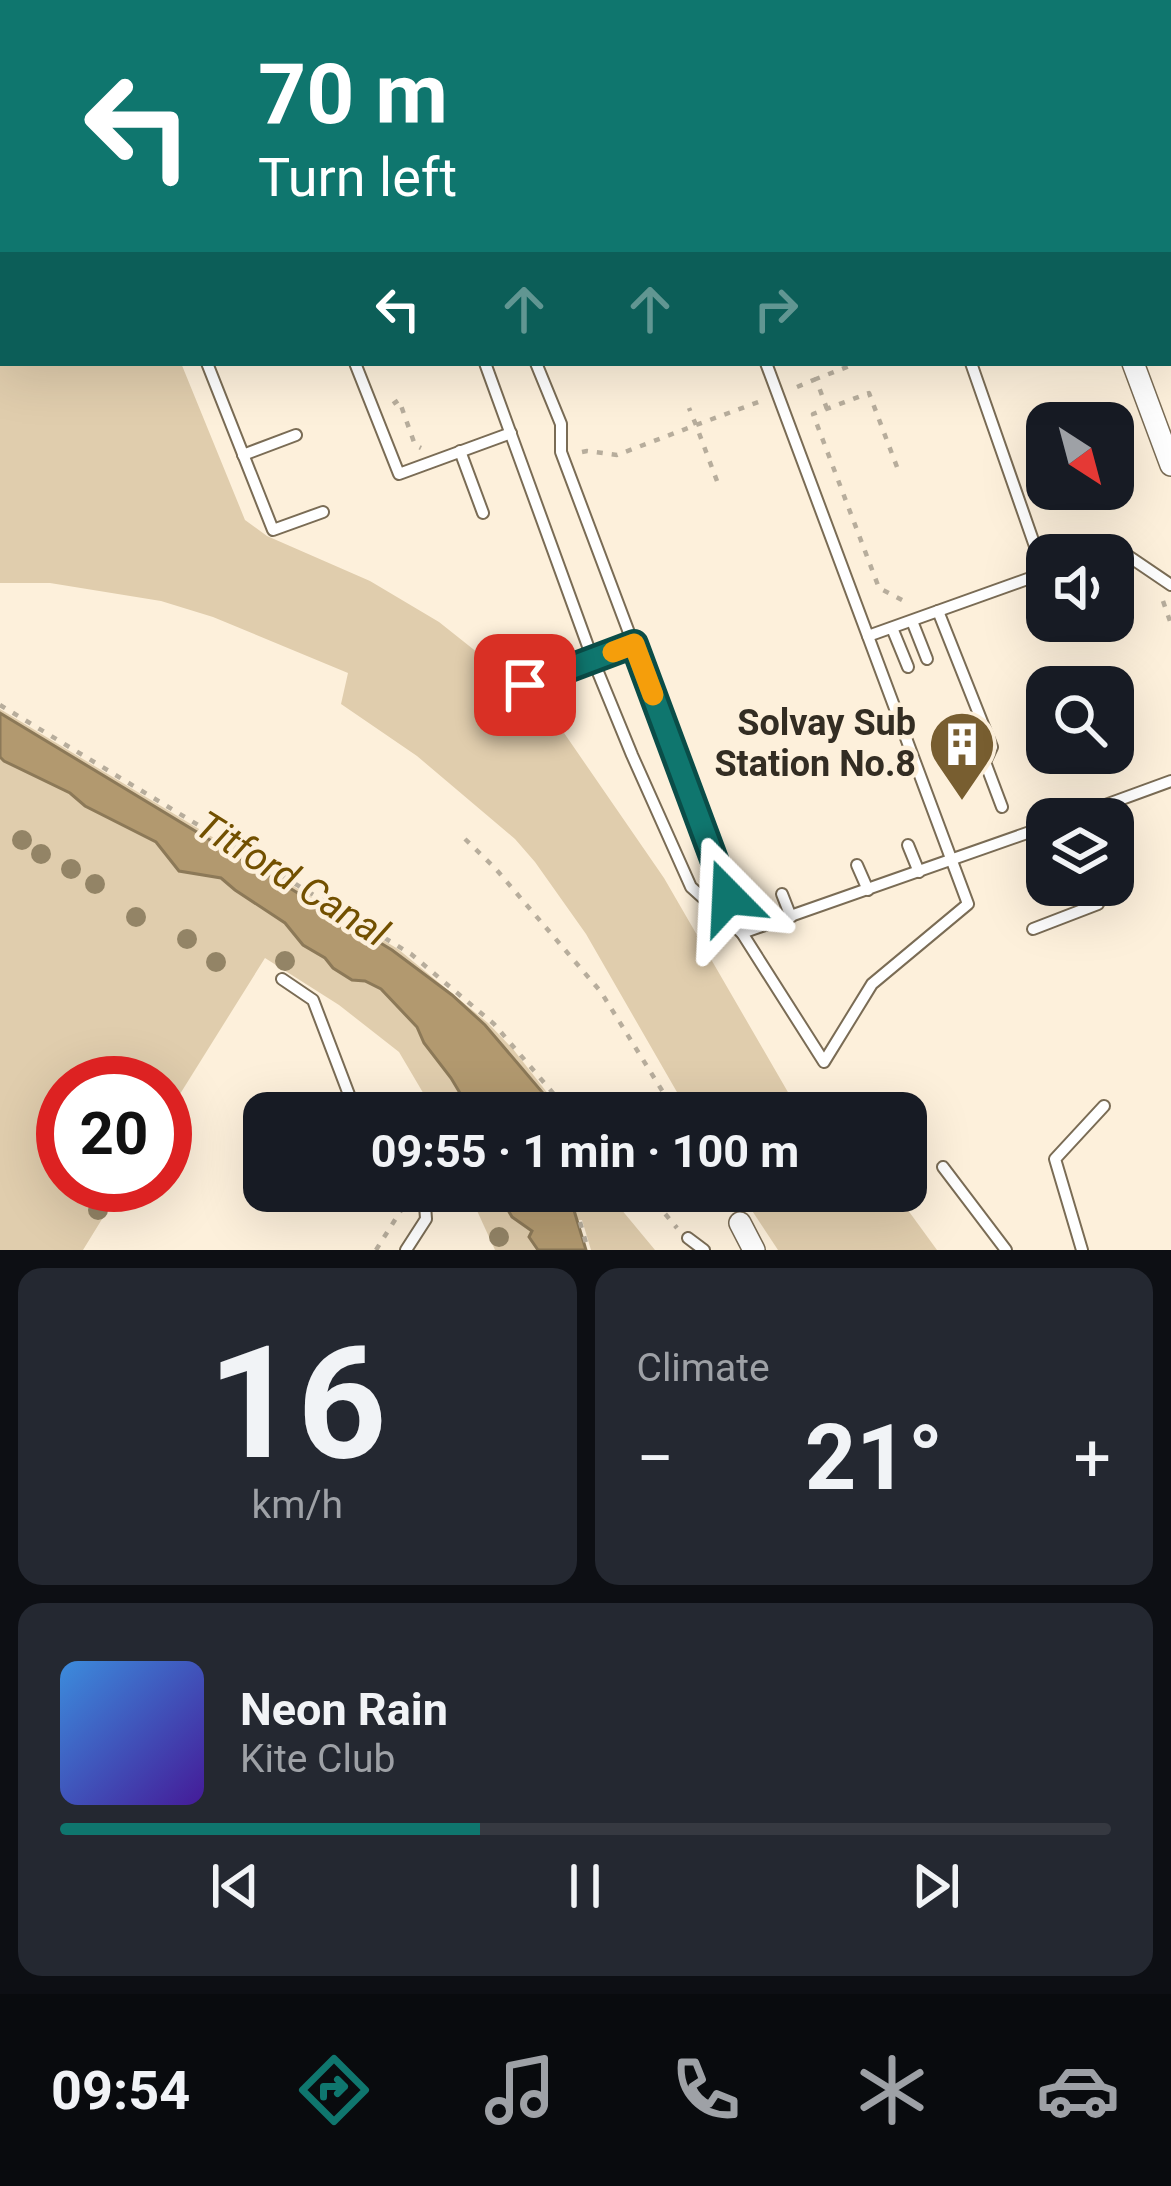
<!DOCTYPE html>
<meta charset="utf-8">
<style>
body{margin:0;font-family:Roboto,sans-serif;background:#242831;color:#f1f3f6;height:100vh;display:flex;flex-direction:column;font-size:45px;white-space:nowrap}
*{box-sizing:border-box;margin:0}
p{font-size:39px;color:#9ea1a6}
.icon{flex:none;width:66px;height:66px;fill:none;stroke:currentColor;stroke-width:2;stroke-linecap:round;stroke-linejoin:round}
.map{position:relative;height:1250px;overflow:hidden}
.details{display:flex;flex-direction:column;gap:18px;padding:18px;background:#0d0f14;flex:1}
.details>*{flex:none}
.guide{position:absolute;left:0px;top:0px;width:1173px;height:366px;box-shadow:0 12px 48px #0002;background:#0f766e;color:#fff;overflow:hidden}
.needle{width:78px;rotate:144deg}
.fabs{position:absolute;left:1026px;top:402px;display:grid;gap:24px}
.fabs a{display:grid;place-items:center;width:108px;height:108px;border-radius:24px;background:#171b24;box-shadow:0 12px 48px #0002;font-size:60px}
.speed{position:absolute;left:36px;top:1056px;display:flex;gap:24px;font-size:60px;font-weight:700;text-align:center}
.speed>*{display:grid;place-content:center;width:156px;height:156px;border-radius:50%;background:#171b24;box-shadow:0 12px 48px #0002;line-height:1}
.speed .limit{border:18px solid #d22;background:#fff;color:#111}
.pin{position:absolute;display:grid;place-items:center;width:102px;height:102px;color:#fff;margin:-51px;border-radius:24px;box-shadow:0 6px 18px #0006}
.me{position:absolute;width:132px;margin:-66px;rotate:339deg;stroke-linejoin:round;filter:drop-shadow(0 0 9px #0008)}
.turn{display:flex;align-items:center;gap:42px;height:252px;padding:0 60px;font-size:54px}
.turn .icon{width:156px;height:156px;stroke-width:2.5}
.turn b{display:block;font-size:84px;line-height:102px}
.lanes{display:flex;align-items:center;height:114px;padding:0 60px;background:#0003;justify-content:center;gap:60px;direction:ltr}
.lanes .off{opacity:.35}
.big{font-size:90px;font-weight:700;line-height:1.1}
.details .card{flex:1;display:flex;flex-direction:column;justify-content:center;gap:18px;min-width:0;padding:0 42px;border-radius:24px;background:#242831}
.details .dial{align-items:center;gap:0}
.dial b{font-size:156px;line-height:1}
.song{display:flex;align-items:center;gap:36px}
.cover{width:144px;height:144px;border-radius:18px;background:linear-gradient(135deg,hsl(210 70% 55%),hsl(260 70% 35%))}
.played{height:12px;border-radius:6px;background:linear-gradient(90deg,#0f766e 40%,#363941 40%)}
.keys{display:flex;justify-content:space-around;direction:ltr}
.heat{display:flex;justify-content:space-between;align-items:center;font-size:66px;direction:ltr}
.details .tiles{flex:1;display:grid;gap:18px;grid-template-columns:1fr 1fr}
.card:last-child{grid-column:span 2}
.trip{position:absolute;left:243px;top:1092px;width:684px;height:120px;border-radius:24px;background:#171b24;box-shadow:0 12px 48px #0002;font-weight:700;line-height:120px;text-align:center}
.tab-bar{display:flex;height:192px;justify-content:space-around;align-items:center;background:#090b0e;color:#9ea1a6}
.tab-bar .icon{width:84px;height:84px}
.tab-bar .active{color:#0f766e}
.tab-bar b{font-size:54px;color:#f1f3f6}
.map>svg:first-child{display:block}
.green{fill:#e0cdad}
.water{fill:#b2996f;stroke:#8c7958;stroke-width:3}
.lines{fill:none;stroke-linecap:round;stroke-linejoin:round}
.service-casing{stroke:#7a6c55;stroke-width:14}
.minor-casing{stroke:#7a6c55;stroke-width:24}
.path{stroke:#b7ad9c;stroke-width:4.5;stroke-dasharray:6 9;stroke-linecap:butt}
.service{stroke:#fff;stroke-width:10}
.minor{stroke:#fff;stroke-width:21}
.tree{fill:#938466}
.route-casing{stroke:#0a4d48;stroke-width:30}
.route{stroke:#0f766e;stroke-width:21}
.slow{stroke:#f59e0b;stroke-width:21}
.labels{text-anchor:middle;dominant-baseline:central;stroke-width:9;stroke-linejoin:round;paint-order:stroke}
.poi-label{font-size:36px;font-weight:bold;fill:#332d23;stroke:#fdf0db;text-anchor:end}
.water-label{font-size:39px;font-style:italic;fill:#725000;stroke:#fdf0db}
</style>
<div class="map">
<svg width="1171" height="1250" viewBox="0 0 1171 1250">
<rect width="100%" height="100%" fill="#fdf0db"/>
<g class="green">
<path d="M0,114L3,121V363H181L245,520L267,536L370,581L439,622L507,676L562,730L664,878L800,1113H689L586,934L535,862L515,839L417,756L341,704L348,673L213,617L161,601L50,583H0Z"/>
<path d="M0,709L398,949L488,1023L513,1049L563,1113L485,1025L404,959L0,713Z"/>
<path d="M0,744L257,892L404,993L480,1113H435L399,1052L339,1005L265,958L165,1118V1083H63V1185H123L83,1250H0Z"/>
<path d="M468,1191H519L554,1250H495Z"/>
<path d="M581,1191H606L655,1250H591L582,1220H577L573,1207L584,1203Z"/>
<path d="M739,1191H894L937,1250H778Z"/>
</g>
<g class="water">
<path d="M0,713L392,950L452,995L485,1025L560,1113H472L451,1078L424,1043L417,1027L381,989L365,981L352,980L333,968L325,958L303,945L285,923L235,890L221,878L179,871L156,842L85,806L70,793L4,761L0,757Z"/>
<path d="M497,1191H581L584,1204L573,1207L586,1250H538L529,1237L532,1231L512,1217Z"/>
</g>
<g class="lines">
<defs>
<g id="service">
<path d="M64,0L65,3"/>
<path d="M341,0L342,3"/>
<path d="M381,0L382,3"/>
<path d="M658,0L659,3"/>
<path d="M840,0L841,3"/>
<path d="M0,46L3,54"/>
<path d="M207,363L273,530L323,512"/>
<path d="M355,363L399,474L511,433"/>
<path d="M485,363L593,660L632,755L691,887L742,933L1047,826"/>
<path d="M536,363L561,424V452L742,933L824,1062L872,984L968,904L766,363"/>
<path d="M971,363L1044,572"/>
<path d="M460,451L483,513"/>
<path d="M243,455L296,435"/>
<path d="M1093,555L1115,547L1171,585"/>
<path d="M938,611L992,747L985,762L1002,807"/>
<path d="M912,621L927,659"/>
<path d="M892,628L908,667"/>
<path d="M868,636L1047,572"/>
<path d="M525,685L634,644"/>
<path d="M1067,819L1171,781"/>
<path d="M1113,820L1122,846L1113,868"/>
<path d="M908,845L919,872"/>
<path d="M857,865L868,890"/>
<path d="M782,894L791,917"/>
<path d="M1033,929L1098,904L1106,885"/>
<path d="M282,979L313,1000L356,1113"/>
<path d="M943,1167L1006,1250"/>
<path d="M688,1238L704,1250"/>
<path d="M406,1250L426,1219L424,1191"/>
<path d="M1082,1250L1055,1159L1104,1106"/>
</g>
<g id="minor">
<path d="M999,0L1000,3"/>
<path d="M1078,0L1079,3"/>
<path d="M1170,248L1171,251"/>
<path d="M1133,363L1171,465"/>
<path d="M740,1223L754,1250"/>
</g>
</defs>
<use href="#service" class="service-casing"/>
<use href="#minor" class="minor-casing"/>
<g class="path">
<path d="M1170,187L1171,190"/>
<path d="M797,387L816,379"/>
<path d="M393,404L399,400L415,445L421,448"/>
<path d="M827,409L816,379L857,363"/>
<path d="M582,452L587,451L617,455L696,425L689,408"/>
<path d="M897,467L869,393L813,414L879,588L904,601"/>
<path d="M717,481L696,425L764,400"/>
<path d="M1113,585L1141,589"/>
<path d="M1163,601L1171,624"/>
<path d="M0,705L411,954L494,1024L570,1113"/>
<path d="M465,839L495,868L601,992L676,1113"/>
<path d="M646,1191L677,1228"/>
<path d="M580,1222L588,1250"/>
<path d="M376,1250L405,1204"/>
</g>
<use href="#service" class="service"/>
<use href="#minor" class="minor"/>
</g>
<g class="tree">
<circle cx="22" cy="840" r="10"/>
<circle cx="41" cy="854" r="10"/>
<circle cx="71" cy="869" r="10"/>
<circle cx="95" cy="884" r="10"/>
<circle cx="136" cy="917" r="10"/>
<circle cx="187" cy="939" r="10"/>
<circle cx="285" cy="961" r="10"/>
<circle cx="216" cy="962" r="10"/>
<circle cx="98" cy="1210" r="10"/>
<circle cx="499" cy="1237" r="10"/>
</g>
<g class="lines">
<defs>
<path id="route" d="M525,685L634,644L728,897"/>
</defs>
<use href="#route" class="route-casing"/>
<use href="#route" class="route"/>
<path class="slow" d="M613,652L634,644L653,695"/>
</g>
<defs>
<symbol id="building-pin" viewBox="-11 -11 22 30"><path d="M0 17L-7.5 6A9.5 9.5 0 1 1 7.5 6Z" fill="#785e30" stroke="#fdf0db"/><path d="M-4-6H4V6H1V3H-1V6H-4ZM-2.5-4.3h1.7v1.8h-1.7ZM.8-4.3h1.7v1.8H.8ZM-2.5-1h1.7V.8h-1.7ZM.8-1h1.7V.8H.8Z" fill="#fff"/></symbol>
</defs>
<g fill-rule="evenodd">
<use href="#building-pin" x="924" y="706" width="76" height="104"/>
</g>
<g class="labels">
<g class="poi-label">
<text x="916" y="723">Solvay Sub<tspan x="916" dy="41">Station No.8</tspan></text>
</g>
<g class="water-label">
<text transform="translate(292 879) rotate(32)">Titford Canal</text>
</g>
</g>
</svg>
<div class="fabs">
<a><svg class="needle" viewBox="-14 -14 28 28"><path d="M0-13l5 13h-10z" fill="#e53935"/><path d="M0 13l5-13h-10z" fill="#9ea1a6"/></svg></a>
<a><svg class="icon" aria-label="sound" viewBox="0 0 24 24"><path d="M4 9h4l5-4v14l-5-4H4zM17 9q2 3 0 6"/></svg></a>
<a><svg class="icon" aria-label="search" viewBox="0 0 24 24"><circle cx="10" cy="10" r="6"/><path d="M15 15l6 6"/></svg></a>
<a><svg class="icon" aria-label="layers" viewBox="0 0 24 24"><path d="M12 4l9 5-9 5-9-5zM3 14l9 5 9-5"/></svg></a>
</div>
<div class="speed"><div class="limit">20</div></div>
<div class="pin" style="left:525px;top:685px;background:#d93025"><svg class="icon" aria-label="arrive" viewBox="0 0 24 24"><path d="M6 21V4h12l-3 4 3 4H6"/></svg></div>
<svg class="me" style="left:728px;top:897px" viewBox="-20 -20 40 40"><path d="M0-17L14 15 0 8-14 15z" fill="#0f766e" stroke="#fff" stroke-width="4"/></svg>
<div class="trip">09:55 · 1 min · 100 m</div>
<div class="guide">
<div class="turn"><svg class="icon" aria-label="left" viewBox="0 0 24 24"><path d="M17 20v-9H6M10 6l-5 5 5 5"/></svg><div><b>70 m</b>Turn left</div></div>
<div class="lanes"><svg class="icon" aria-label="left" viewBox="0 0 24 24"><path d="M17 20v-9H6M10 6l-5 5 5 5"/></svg><svg class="icon off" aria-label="ahead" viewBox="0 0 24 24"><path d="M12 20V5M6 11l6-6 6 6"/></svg><svg class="icon off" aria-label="ahead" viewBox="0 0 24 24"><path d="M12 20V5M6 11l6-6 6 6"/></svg><svg class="icon off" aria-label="right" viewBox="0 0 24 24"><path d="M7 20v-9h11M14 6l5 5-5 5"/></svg></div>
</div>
</div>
<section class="details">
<div class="tiles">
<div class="card dial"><b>16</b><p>km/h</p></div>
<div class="card"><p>Climate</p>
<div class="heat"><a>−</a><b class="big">21°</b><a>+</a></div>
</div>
<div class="card">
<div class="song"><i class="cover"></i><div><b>Neon Rain</b><p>Kite Club</p></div></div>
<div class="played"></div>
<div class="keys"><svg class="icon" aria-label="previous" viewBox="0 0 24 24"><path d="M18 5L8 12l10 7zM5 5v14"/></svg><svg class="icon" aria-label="pause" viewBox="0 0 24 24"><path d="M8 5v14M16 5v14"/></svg><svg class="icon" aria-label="next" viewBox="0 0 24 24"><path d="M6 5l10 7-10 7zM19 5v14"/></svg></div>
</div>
</div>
</section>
<nav class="tab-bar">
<b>09:54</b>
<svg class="icon active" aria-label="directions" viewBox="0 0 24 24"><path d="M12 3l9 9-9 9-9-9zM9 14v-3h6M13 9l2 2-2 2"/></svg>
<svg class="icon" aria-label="music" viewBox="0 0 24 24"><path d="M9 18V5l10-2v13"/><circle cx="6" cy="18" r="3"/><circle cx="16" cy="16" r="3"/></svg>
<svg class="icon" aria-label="phone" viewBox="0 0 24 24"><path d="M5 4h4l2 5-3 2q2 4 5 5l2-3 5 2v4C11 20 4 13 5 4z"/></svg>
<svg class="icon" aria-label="climate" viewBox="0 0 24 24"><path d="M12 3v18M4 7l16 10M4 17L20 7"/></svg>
<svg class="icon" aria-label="car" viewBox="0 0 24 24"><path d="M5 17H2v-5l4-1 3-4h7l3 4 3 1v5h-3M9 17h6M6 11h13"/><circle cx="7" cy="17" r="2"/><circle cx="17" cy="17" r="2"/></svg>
</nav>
